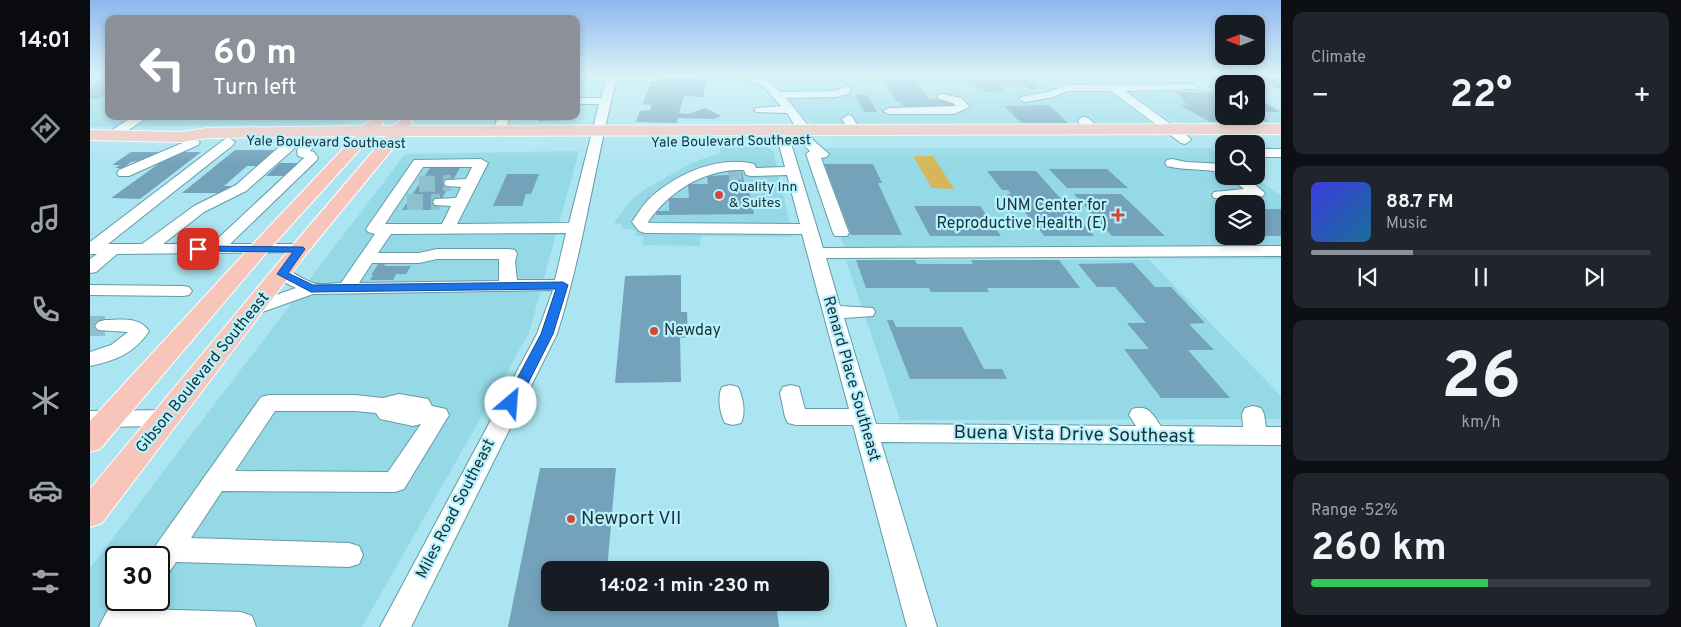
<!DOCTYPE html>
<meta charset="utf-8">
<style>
body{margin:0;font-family:Overpass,sans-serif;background:#20242c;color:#f1f3f6;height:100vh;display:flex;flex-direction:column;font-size:19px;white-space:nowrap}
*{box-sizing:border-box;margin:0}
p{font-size:16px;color:#9ea1a6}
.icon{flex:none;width:28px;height:28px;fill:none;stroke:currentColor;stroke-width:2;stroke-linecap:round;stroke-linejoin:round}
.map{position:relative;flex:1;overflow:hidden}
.panel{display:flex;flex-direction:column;gap:12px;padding:12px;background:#0d0f14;width:400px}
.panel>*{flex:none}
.guide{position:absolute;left:15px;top:15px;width:475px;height:105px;border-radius:10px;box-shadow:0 2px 8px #0003;background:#8c9099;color:#fff;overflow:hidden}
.needle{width:32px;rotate:270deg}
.fabs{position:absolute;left:1125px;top:15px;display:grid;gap:10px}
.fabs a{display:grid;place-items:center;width:50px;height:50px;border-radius:10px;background:#171b24;box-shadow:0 2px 8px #0003;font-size:25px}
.speed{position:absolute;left:15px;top:546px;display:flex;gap:10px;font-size:25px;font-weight:700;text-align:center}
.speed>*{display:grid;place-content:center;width:65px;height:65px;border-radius:50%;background:#171b24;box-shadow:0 2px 8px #0003;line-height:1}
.speed .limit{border:2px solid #111;border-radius:8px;background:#fff;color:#111}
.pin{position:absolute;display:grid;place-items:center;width:42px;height:42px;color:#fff;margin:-21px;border-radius:10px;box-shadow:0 2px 8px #0006}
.me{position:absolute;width:55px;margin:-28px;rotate:27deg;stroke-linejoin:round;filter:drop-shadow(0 0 4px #0008)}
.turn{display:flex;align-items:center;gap:18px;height:105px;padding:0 25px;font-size:22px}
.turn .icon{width:65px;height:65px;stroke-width:2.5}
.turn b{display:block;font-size:35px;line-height:42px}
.big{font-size:38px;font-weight:700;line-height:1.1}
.panel .card{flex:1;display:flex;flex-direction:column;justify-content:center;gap:8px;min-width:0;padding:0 18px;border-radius:10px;background:#20242c}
.panel .dial{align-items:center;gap:0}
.dial b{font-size:65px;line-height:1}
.song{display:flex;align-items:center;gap:15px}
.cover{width:60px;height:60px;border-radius:8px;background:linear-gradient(135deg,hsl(240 70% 55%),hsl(200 70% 35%))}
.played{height:5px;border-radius:2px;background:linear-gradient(90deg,#8c9099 30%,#363941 30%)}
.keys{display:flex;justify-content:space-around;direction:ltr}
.heat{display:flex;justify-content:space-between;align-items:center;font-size:28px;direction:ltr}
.charge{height:8px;border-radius:4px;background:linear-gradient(90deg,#34c759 52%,#363941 0)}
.trip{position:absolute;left:451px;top:561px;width:288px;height:50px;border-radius:10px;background:#171b24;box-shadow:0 2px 8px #0003;font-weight:700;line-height:50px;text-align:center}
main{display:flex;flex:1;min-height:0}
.menu{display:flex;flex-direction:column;width:90px;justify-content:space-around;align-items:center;background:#090b0e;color:#9ea1a6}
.menu .icon{width:35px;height:35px}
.menu .selected{color:#8c9099}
.menu b{font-size:22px;color:#f1f3f6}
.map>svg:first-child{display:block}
.built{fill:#95d9e6;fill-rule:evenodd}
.green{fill:#d6b657}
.building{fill:#74a2ba}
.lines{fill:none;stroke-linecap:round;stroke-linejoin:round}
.minor-tunnel-far1{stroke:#8ec1cc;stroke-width:16;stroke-dasharray:16 8;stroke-linecap:butt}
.minor-tunnel{stroke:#8ec1cc;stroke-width:20;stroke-dasharray:20 10;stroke-linecap:butt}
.minor-casing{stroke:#639ba6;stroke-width:2}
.major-casing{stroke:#fff;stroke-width:2}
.minor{fill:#fff;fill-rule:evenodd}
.major{fill:#f8c5bb;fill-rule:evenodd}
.route{fill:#1a73e8;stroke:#114b97}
.poi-dot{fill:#d34732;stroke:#b8f2fe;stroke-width:2}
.labels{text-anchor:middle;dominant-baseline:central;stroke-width:4.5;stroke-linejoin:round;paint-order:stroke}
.far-street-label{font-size:14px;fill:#1a3136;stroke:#b8f2fe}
.far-poi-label{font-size:14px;fill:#1a3136;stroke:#b8f2fe;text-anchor:start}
.poi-label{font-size:16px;fill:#1a3136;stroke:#b8f2fe;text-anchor:end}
.street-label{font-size:16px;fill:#1a3136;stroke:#b8f2fe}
.near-street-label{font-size:19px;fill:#1a3136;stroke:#b8f2fe}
.near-poi-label{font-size:19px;fill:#1a3136;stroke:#b8f2fe;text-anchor:start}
</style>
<main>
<nav class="menu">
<b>14:01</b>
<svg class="icon selected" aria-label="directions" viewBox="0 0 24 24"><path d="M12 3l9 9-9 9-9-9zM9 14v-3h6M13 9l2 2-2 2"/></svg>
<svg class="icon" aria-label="music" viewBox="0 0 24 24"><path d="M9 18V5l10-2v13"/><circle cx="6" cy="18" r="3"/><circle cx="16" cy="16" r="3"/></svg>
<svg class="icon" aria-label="phone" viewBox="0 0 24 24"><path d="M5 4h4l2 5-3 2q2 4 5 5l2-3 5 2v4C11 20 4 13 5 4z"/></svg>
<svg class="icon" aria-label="climate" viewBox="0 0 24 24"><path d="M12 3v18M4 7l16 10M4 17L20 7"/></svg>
<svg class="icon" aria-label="car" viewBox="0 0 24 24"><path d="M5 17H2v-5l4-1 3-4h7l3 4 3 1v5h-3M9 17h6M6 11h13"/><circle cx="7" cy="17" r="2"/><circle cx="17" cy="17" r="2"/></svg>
<svg class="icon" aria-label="filters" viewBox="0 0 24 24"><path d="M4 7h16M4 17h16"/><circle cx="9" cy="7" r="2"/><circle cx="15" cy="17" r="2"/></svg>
</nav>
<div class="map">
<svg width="1191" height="627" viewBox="0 0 1191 627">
<rect width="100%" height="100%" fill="#abe5f1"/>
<g class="built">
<path d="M19,76V116H273L269,120L250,125L195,128L159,125L0,127V77Z"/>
<path d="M699,76H998L1059,122L1056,125L730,126L716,120L701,102L696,88L695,83Z"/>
<path d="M1134,90V116H1166V96L1191,110V125L1088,123L1080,120L1037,91Z"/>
<path d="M630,147H677L683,151L703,237L611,236L610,246L553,245V236H545L546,230L531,228L532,224L524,223L540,201L557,188L604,162L630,153Z"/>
<path d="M718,148H1121L1134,157V176H1162L1191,196V259L758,257ZM1134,204H1166V236H1134Z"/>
<path d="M489,151L439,333L272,627H0V568L315,154ZM26,558H69V600H26Z"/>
<path d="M756,260H1059L1191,396V419L810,420Z"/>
</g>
<path class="green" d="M823,156H843L864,189L842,188Z"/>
<g class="building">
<path d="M16,76H19V88L14,91H19V93L7,99H0V87L9,83H2Z"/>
<path d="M575,76L617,80L613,97L594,96L589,113L598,114L615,108L631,116L624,119L588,118L587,123L546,122L550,111L560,110L562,105L553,104L561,81H573Z"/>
<path d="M791,76H822L839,99L864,101L868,107H814L811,102H807Z"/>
<path d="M868,76H979L987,80L967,83L960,79L942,82L954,88L942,89L930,83L910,86L917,90L897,92Z"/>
<path d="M1092,76H1125L1130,79H1096Z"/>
<path d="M1166,77H1191V90Z"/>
<path d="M1082,91L1134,94V116H1166V113L1179,121L1120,122L1090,105H1098L1090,99H1095Z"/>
<path d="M765,95H777L787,112H774Z"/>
<path d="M1166,98L1190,112H1166Z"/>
<path d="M959,105L978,123H931L914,106Z"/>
<path d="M450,116H482L481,120L448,121Z"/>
<path d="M145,150H185L167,166H157L134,186H141L133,193H92Z"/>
<path d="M41,152H74L56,159L41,162L33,168H25L30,165H22Z"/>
<path d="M85,152H111L50,199L21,198Z"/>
<path d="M190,163H211L198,176H176Z"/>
<path d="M734,164H783L792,183H788L812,235H761Z"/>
<path d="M340,168H370L345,210H312Z"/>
<path d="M638,169H652L654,183L672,182L674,191H659L664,214L566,215V211H579V198H599L598,184H618L617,176L639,175Z"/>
<path d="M959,169H1017L1038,188H977Z"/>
<path d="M897,171H946L1004,236H954L947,227H942L936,219H940L934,211H929L926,202L928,203L917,194H921L918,190H912Z"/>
<path d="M417,174H449L441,194H436L432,206H403Z"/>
<path d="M984,194H1031L1075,236H1022Z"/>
<path d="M824,206H890L911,236H840Z"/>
<rect x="1166" y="209" width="25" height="27"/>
<path d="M766,260H825L827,264H883L881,260H969L990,288H897L899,292H841L839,288H776Z"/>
<path d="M1043,263L1065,287H1081L1115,323L1099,324L1124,350H1098L1140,398H1071L1034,349H1059L1037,323H1056L1025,287H1007L988,264Z"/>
<path d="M288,264H295L294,266H321L316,274H306L303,280H280L283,275H281Z"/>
<path d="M591,275V312H597L598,337L590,338L591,382L525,383L535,276Z"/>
<path d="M0,316H15L9,322L18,324L6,334H0Z"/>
<path d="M797,320H803L806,327H872L894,369H912L917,379H820Z"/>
<path d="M450,468H526L517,570H460V602H686L689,627H418Z"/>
</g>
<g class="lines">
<g class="minor-tunnel-far1">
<path d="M639,172H652"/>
<path d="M329,184L361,183"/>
<path d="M317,202H350"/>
</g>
<path class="minor-tunnel" d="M0,326H15"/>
<defs>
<g id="minor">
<path d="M573,76V80L569,81H526C505,164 493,252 467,334L321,627H290L447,334L463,290L223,294L164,315L157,313L155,309L157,305L206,288L186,278L183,274L186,270C200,267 210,279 223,283C231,286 243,283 251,283L285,234L278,232L276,229L324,160L391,159L398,163L367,224L479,223L509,104H486V98H511L516,80H498L493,77ZM333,167H382L376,179L356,180L354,183L356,186L371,187L366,198L345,199L343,202L345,205L361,206L352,224H295ZM476,233L465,280H427L425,262L427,254L425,250L419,249H347L329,253H288L301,234ZM347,259H409V281L269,283L282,263H329Z"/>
<path d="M648,76C667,76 677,77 690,92L746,91L756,86L761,89L758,94L746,97L696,98L716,123L723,140L739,154L737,157L731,158L759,233L757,236H745L743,233L716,154L720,151C708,141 706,125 697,113L666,112L664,110L666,108L691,106L673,86Z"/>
<path d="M768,76H782L784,79L779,82Z"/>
<path d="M1102,84L1107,87L1106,89L1035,91L1099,137L1101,140L1095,144L1091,143L1021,91H978L963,97L935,102L929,99L931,97L957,92L977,85Z"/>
<path d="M853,94L871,98L880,107L864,114H799L793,111L799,108L866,106L863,103L849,99L847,97L849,95Z"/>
<path d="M758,115L762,116L770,130L768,133H760L752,119Z"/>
<path d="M44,116H59L27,138H19L17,135L19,132Z"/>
<path d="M408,116H420L415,132L409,136L403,132Z"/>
<path d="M994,117L998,118L1010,129L1008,132C1000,134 993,128 988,121L990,118Z"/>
<path d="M691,126L697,130L733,248L1191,246V256L736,258L750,306L783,308L785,312L783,316L754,318L786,424L1046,426L1039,415L1042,409C1059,404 1062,414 1071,426L1153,427L1152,414L1155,408L1163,406L1171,408L1174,414L1176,427H1191V445L791,442L847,627H817L763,425H706L698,423L695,417L690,393L693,387L701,385L709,387L715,409H759L712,234L555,233L549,231L542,222C547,215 552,206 558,200C584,175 627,155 664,164L666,168L695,167L685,130ZM646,170H654L656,175L661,176L697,175L710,224L559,223L558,222C579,192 610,172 646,170Z"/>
<path d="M104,138L110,142L108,145L39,176H29L27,173L29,170Z"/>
<path d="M139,138L145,142L143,145L18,244H52L104,206L146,185L197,140H207L208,143L207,146L156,191L114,212L73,244H122L214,158L208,156L207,150L215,140L220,139L226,143L220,151L224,152L228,158L226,161L140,244H210L216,246L218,249L216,252L27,254L6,272L0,273V259L7,254H0V242L135,139Z"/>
<rect x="1166" y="149" width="25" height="8"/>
<path d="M1082,159L1096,162L1134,164V173C1115,168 1096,171 1077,166L1075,163L1077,160Z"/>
<path d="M1137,176H1154L1175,193L1173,196L1168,197L1124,198L1122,195L1124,192L1154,189Z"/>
<path d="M0,285L93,286L99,287L102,291L99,295L93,296L0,295Z"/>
<path d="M15,320C30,320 49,316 59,331C45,353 25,361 0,366V352L21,345L38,332L8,330L5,326L8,322Z"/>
<path d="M640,385L648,387C653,397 656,413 651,423L643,425L635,423C630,414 627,397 632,387Z"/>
<path d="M309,394L338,399L342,406L356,409L359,415L314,489L305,492L132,491L101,538L259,543L269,546L273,555L269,564L259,567L86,562L79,573L69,577V558H58L59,555L171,397L179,395H265L293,398ZM185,411H265L286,413L290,419L323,426L331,424L298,472L145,471Z"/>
<path d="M76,410L84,412L87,418L84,424L76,426L0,427V411Z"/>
<path d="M26,599L57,600L54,609L151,612L162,616L166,627H9L16,613Z"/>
</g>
<path id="major" d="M285,118L290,120L293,123L290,126H304C309,120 312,118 320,120L323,123L320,126L1191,124V134L313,136L217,253L12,523L0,527V489L203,245L296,136H282L176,253L10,449L0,452V421L162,245L265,136L117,138L91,142L0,140V130L91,132L117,128L273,126L280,120Z"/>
</defs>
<use href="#minor" class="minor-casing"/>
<use href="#major" class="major-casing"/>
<use href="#minor" class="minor"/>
<use href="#major" class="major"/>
</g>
<linearGradient id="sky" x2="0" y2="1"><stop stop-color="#8fb7ed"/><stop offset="0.46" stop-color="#d9f3f9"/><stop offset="1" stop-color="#d9f3f9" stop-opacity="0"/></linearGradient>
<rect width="1191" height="164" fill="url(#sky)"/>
<path class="route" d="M108,246L213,247L215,249L198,273L223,285L473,282L478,285L463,334L426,407H416L414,403L451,334L466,289L221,292L187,274L203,252L105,251V247Z"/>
<g class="poi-dot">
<circle cx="629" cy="195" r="5"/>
<path d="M1025.5 207.5h5v5h5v5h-5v5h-5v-5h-5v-5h5z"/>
<circle cx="564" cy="331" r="5"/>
<circle cx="481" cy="519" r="5"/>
</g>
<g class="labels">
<g class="far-street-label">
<text transform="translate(641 142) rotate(-1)">Yale Boulevard Southeast</text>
<text transform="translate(236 143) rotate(1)">Yale Boulevard Southeast</text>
</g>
<g class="far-poi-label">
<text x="639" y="187">Quality Inn<tspan x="639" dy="16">&amp; Suites</tspan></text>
</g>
<g class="poi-label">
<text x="1017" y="206">UNM Center for<tspan x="1017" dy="18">Reproductive Health (E)</tspan></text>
<text x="574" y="331" text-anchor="start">Newday</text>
</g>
<g class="street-label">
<text transform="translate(113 373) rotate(-51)">Gibson Boulevard Southeast</text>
<text transform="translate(761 379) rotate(74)">Renard Place Southeast</text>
<text transform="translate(366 509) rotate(-63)">Miles Road Southeast</text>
</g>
<g class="near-street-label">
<text transform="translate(984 435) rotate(1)">Buena Vista Drive Southeast</text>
</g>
<g class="near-poi-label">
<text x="491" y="519">Newport VII</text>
</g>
</g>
</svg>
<div class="fabs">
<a><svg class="needle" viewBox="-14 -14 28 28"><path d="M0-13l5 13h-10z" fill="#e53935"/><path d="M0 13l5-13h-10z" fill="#9ea1a6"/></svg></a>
<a><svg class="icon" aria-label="sound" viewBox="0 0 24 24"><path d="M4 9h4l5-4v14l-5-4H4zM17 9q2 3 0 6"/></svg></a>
<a><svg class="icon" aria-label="search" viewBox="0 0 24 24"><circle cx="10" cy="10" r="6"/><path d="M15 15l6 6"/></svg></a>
<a><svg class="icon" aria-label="layers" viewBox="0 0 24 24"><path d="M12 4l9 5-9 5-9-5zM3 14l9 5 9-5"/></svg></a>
</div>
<div class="speed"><div class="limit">30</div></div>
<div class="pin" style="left:108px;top:249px;background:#d93025"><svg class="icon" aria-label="arrive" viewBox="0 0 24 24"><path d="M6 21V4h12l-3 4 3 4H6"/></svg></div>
<svg class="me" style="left:421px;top:403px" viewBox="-20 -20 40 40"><circle r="19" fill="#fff"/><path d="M0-13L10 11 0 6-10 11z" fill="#1a73e8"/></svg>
<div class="trip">14:02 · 1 min · 230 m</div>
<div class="guide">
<div class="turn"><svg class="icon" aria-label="left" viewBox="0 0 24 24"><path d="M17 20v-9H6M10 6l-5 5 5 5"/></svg><div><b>60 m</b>Turn left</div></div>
</div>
</div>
<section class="panel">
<div class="card"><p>Climate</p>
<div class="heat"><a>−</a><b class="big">22°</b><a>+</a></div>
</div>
<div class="card">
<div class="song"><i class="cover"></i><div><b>88.7 FM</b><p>Music</p></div></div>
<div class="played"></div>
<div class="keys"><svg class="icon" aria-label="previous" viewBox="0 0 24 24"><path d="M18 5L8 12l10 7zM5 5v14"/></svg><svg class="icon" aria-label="pause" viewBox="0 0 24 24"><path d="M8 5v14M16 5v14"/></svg><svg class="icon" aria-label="next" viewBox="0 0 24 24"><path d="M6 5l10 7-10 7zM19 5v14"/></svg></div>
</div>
<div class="card dial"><b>26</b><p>km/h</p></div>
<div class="card"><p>Range · 52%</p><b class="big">260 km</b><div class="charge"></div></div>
</section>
</main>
